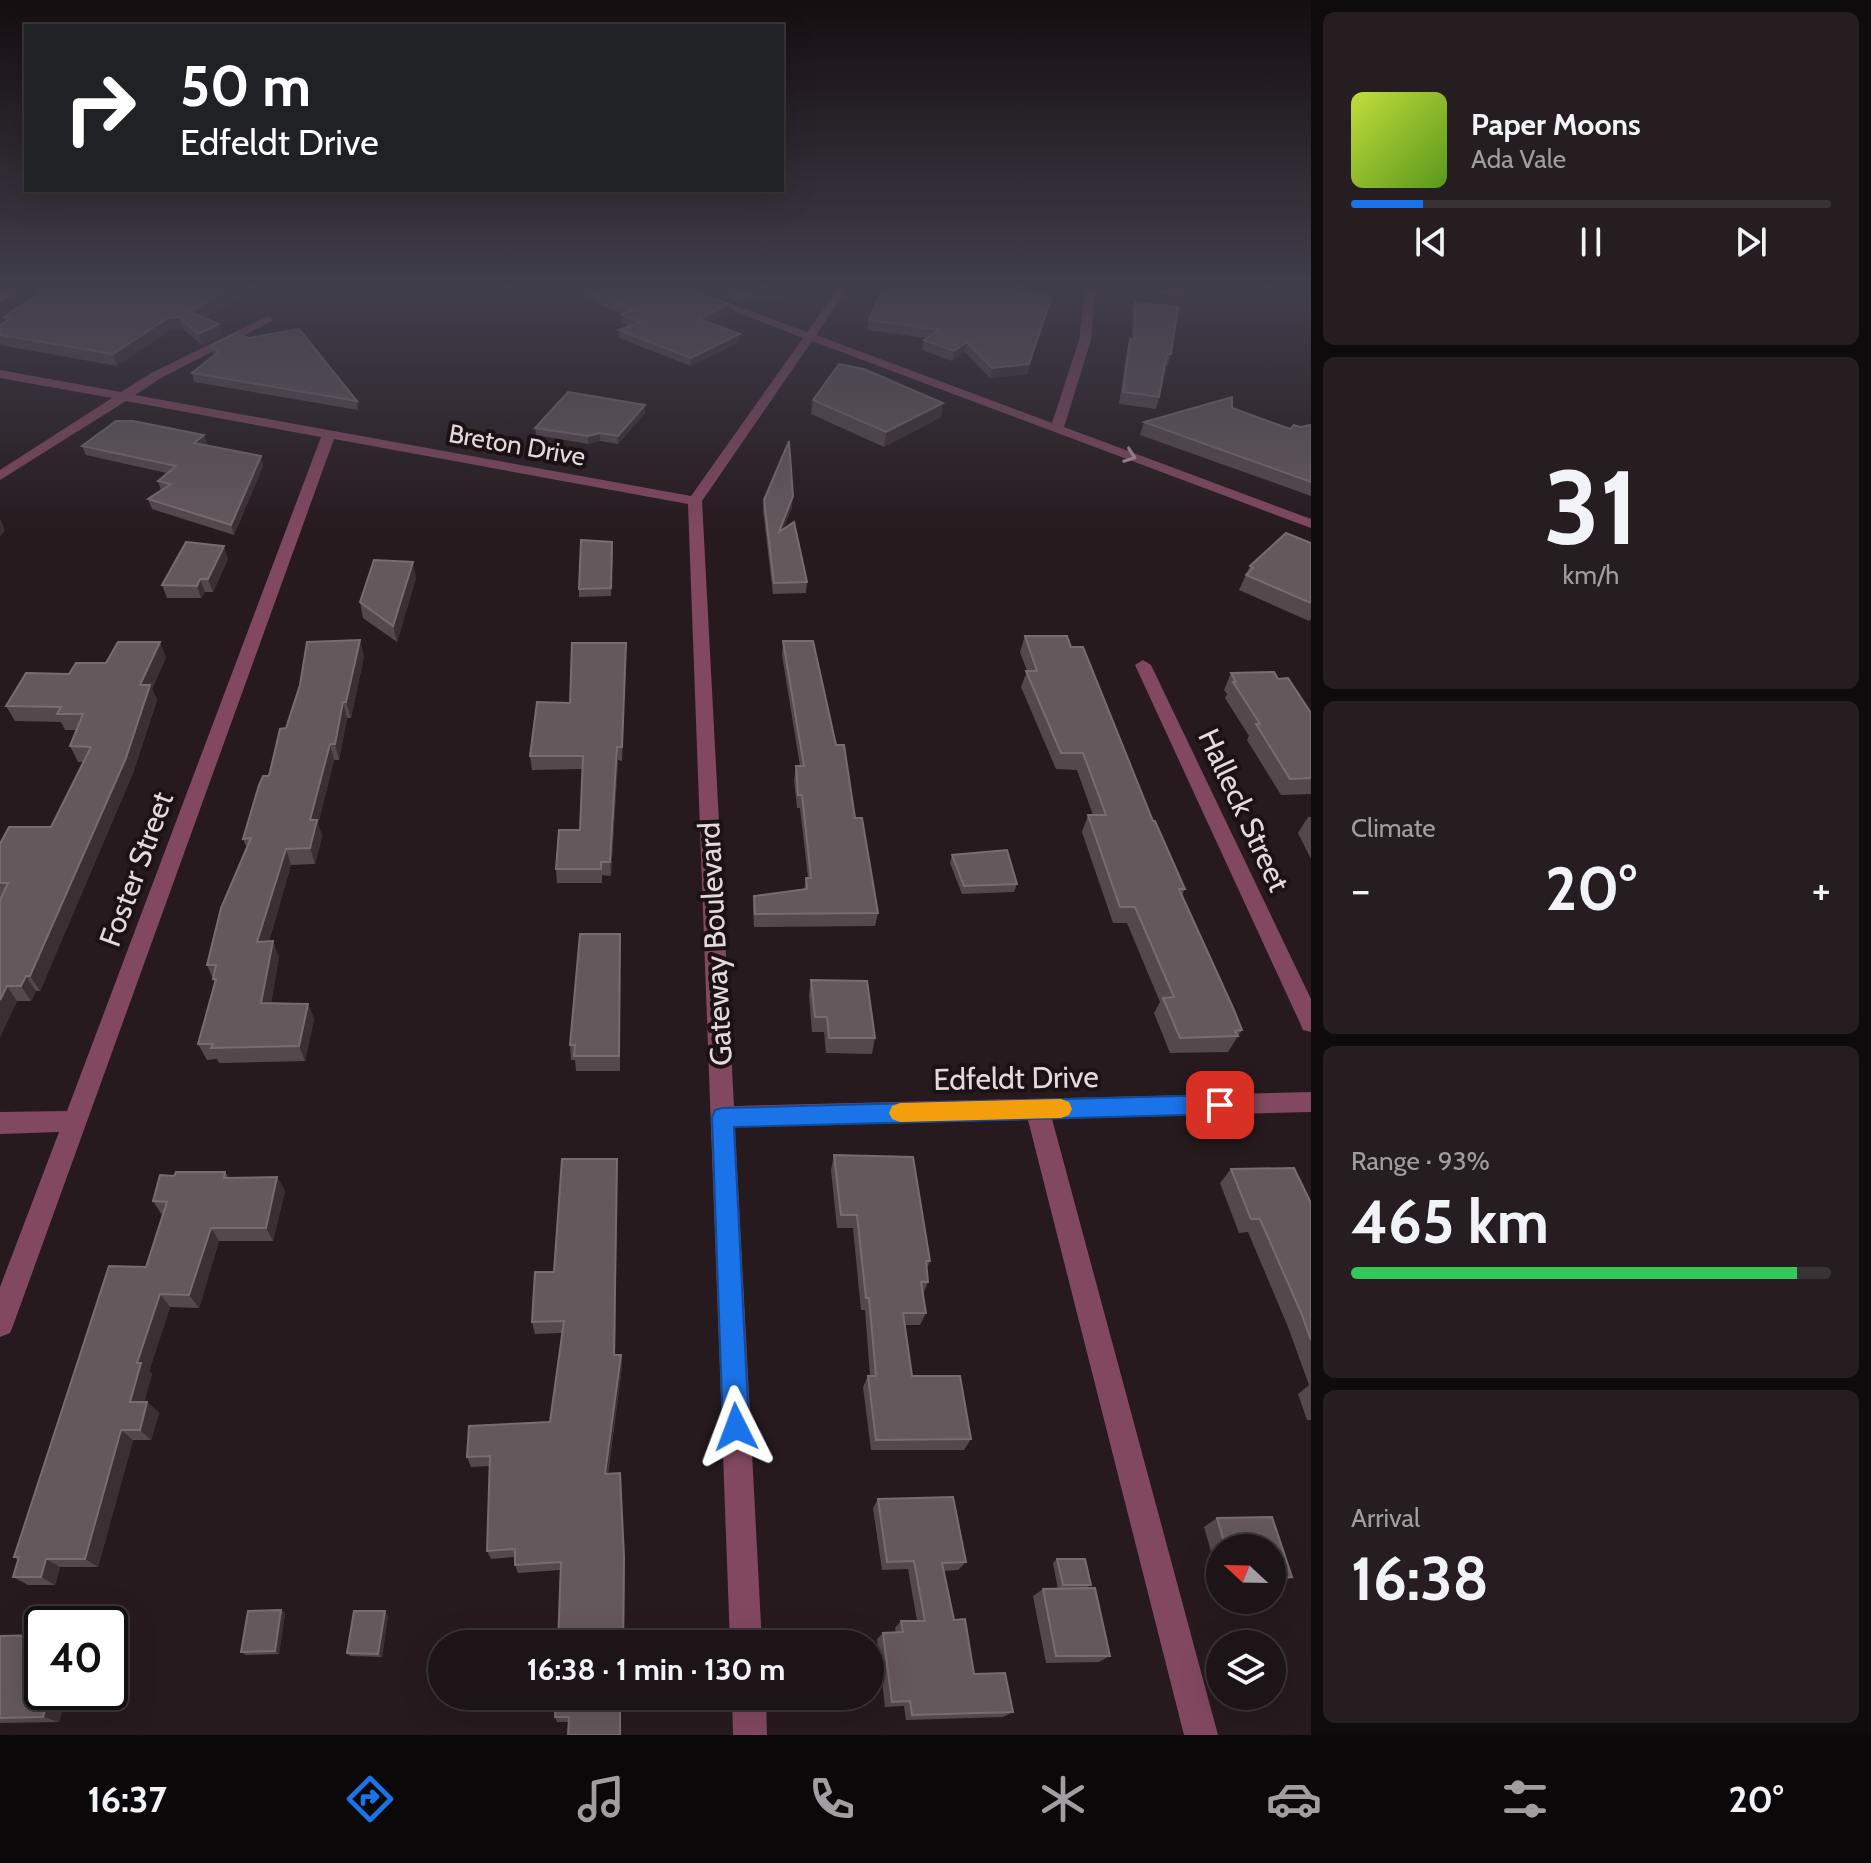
<!DOCTYPE html>
<meta charset="utf-8">
<style>
body{margin:0;font-family:Cabin,sans-serif;background:#251d1f;color:#f1f3f6;height:100vh;display:flex;flex-direction:column;font-size:30px;white-space:nowrap}
*{box-sizing:border-box;margin:0}
p{font-size:26px;color:#a09ea1}
.icon{flex:none;width:44px;height:44px;fill:none;stroke:currentColor;stroke-width:2;stroke-linecap:round;stroke-linejoin:round}
.map{position:relative;flex:1;overflow:hidden}
.details{display:flex;flex-direction:column;gap:12px;padding:12px;background:#0f0b0c;width:560px}
.details>*{flex:none}
.hud{position:absolute;left:24px;top:24px;width:760px;height:168px;border-radius:0px;box-shadow:0 8px 32px #0002,0 0 0 2px #3a3335;background:#202124;color:#fff;overflow:hidden}
.needle{width:52px;rotate:292deg}
.fabs{position:absolute;left:1206px;top:1534px;display:grid;gap:16px}
.fabs a{display:grid;place-items:center;width:80px;height:80px;border-radius:50%;background:#1c1416;box-shadow:0 8px 32px #0002,0 0 0 2px #3a3335;font-size:40px}
.speed{position:absolute;left:24px;top:1606px;display:flex;gap:16px;font-size:40px;font-weight:700;text-align:center}
.speed>*{display:grid;place-content:center;width:104px;height:104px;border-radius:50%;background:#1c1416;box-shadow:0 8px 32px #0002,0 0 0 2px #3a3335;line-height:1}
.speed .limit{border:4px solid #111;border-radius:12px;background:#fff;color:#111}
.pin{position:absolute;display:grid;place-items:center;width:68px;height:68px;color:#fff;margin:-34px;border-radius:16px;box-shadow:0 4px 12px #0006}
.me{position:absolute;width:88px;margin:-44px;rotate:357deg;stroke-linejoin:round;filter:drop-shadow(0 0 6px #0008)}
.turn{display:flex;align-items:center;gap:28px;height:168px;padding:0 24px;font-size:36px}
.turn .icon{width:104px;height:104px;stroke-width:2.5}
.turn b{display:block;font-size:56px;line-height:68px}
.big{font-size:60px;font-weight:800;line-height:1.1}
.details .card{flex:1;display:flex;flex-direction:column;justify-content:center;gap:12px;min-width:0;padding:0 28px;border-radius:12px;background:#251d1f}
.details .dial{align-items:center;gap:0}
.dial b{font-size:104px;line-height:1}
.song{display:flex;align-items:center;gap:24px}
.cover{width:96px;height:96px;border-radius:12px;background:linear-gradient(135deg,hsl(70 70% 55%),hsl(90 70% 35%))}
.played{height:8px;border-radius:4px;background:linear-gradient(90deg,#1a73e8 15%,#3a3335 15%)}
.keys{display:flex;justify-content:space-around;direction:ltr}
.heat{display:flex;justify-content:space-between;align-items:center;font-size:44px;direction:ltr}
.charge{height:12px;border-radius:6px;background:linear-gradient(90deg,#34c759 93%,#3a3335 0)}
.trip{position:absolute;left:428px;top:1630px;width:456px;height:80px;border-radius:40px;background:#1c1416;box-shadow:0 8px 32px #0002,0 0 0 2px #3a3335;font-weight:800;line-height:80px;text-align:center}
.tab-bar{display:flex;height:128px;justify-content:space-around;align-items:center;background:#0b0809;color:#a09ea1}
.tab-bar .icon{width:56px;height:56px}
.tab-bar .selected{color:#1a73e8}
.tab-bar b{font-size:36px;color:#f1f3f6}
main{display:flex;flex:1;min-height:0}
.map>svg:first-child{display:block}
.lines{fill:none;stroke-linecap:round;stroke-linejoin:round}
.minor{fill:#824860;fill-rule:evenodd}
.wall{fill:#55484d}
.shaded-wall{fill:#3c2f34}
.building{fill:#64585c;stroke:#786c70;stroke-width:2}
.oneway{stroke:#b798a5}
.route{fill:#1a73e8;stroke:#114b97;stroke-width:2}
.slow{fill:#f59e0b}
.labels{text-anchor:middle;dominant-baseline:central;stroke-width:8;stroke-linejoin:round;paint-order:stroke}
.far-street-label{font-size:26px;fill:#e3dadd;stroke:#1c1115}
.street-label{font-size:30px;fill:#e3dadd;stroke:#1c1115}
</style>
<main>
<div class="map">
<svg width="1311" height="1735" viewBox="0 0 1311 1735">
<rect width="100%" height="100%" fill="#261a1e"/>
<g class="lines">
<g class="minor">
<path d="M7,290H19L0,303V295Z"/>
<path d="M680,290H694L807,332L837,290H847L816,335L1052,423L1079,340L1085,290H1095L1091,340L1064,427L1311,519V528L812,341L702,501L734,1106L1311,1092V1112L1052,1119L1218,1735H1184L1028,1120L735,1127L762,1644H730L688,504L334,439L14,1323L10,1333L0,1337V1287L59,1132L0,1134V1112L67,1111L321,437L126,401L0,480V470L112,398L0,378V370L121,392L153,372L268,316L272,317V321L161,378L135,395L691,496L803,338Z"/>
<path d="M1155,290H1189L1190,292C1183,298 1162,296 1155,290Z"/>
<path d="M1143,660L1151,665L1311,999V1032L1303,1030L1300,1023L1135,665Z"/>
<path d="M732,1696H766L767,1735H733Z"/>
</g>
</g>
<g class="wall">
<path d="M39,290H250L204,318L222,335L202,345L182,328L172,329L117,366L0,345V335L6,321L4,317L35,296Z"/>
<path d="M567,290H691L729,312L708,322L740,342L691,366L619,338V330L630,326L622,323L623,314Z"/>
<path d="M702,290H793L774,300L763,296L744,305Z"/>
<path d="M1135,302L1171,354L1167,366L1165,365L1159,397L1156,409L1119,404L1127,350L1130,339H1132V313Z"/>
<path d="M1050,304L1027,374L990,378L965,352L952,361L922,350L924,340L926,338L867,330L869,320Z"/>
<path d="M249,338L357,401L358,410L194,382L192,373L214,356L210,346Z"/>
<path d="M813,400L941,417L884,447L811,414Z"/>
<path d="M1232,408L1290,429L1311,425V496L1140,435L1144,422Z"/>
<path d="M645,413L618,444L600,441L588,444L536,435L535,428Z"/>
<path d="M204,435L206,445L261,456L263,466L234,535L152,509L148,499L161,490L158,481L167,473L86,455L82,446Z"/>
<path d="M764,500L792,507L783,529L807,582L806,593L773,594L763,510Z"/>
<path d="M1311,543V619L1309,621L1239,590L1250,566Z"/>
<path d="M613,550L611,596L579,597V589Z"/>
<path d="M228,559L213,592H205L201,598H167L162,585Z"/>
<path d="M416,578L397,642L363,618L360,602Z"/>
<path d="M1025,636L1071,647L1185,889L1182,895L1242,1030L1228,1052L1170,1053L1154,1013L1160,1002L1127,923H1113L1082,832L1088,815H1093L1077,770L1056,769L1021,687L1027,671L1020,652Z"/>
<path d="M783,641L836,745L878,913L875,926L754,927L753,909L754,896L804,890L806,878H808L800,808H797L794,780L796,766H800L782,655Z"/>
<path d="M626,643L622,761L618,760L611,876L602,875V883H557L556,869L580,830L582,769L532,770L530,756L570,703Z"/>
<path d="M364,656L351,718H347L339,760H334L318,824L322,836L315,864L291,865L269,941L279,957L271,1003L308,1004L314,1019L305,1061L219,1063L217,1059L207,1060L198,1044L215,984L207,965L247,848L243,839L286,728Z"/>
<path d="M166,657L152,689L157,700L133,773L40,991H36L31,1001H17L0,1037V844L51,827L83,762H78L70,746L76,730H65L61,722L15,721L6,706L69,674L106,663Z"/>
<path d="M1231,673L1278,679L1311,713V794L1281,795L1247,740L1249,736L1225,698L1227,694L1224,690Z"/>
<path d="M1308,817H1311V859L1298,833Z"/>
<path d="M952,855L1017,884L1014,892L962,894L950,863Z"/>
<path d="M620,950V1071H576L575,1060H571L570,1045Z"/>
<path d="M811,980L875,1038L872,1054L826,1053L824,1032H812L809,995Z"/>
<path d="M834,1155L930,1261L927,1268L928,1282L923,1294L926,1313L920,1325H905L912,1376L971,1439L964,1450H871L863,1387L868,1376H870L865,1310H861L853,1228H837L831,1170Z"/>
<path d="M1231,1169L1311,1203V1420H1307L1298,1394L1309,1385L1288,1327L1248,1232L1239,1233L1220,1183Z"/>
<path d="M225,1172L229,1178L277,1177L285,1191L273,1241H219L199,1308L170,1307L149,1371L152,1374L144,1402H147L159,1413L151,1440H133L98,1567H60L55,1585H28L13,1577L18,1560L14,1557L146,1267L162,1215L153,1201L174,1176Z"/>
<path d="M617,1173L615,1355H621L622,1367L608,1474L625,1565L624,1644H558L560,1570L518,1573L515,1565V1557L491,1559L487,1551L490,1466L471,1467L467,1457L550,1422L562,1333L535,1334L532,1322L554,1272Z"/>
<path d="M878,1499L966,1562L958,1570L943,1571L954,1620L974,1674L1013,1712L1003,1717L906,1720L904,1706L885,1707L877,1639L883,1633H896L895,1628L901,1621H917L908,1569L882,1570L873,1508Z"/>
<path d="M1272,1517L1292,1577L1276,1585H1272V1548H1220V1583L1204,1527L1217,1518Z"/>
<path d="M1057,1559L1091,1585L1086,1588L1110,1656L1099,1662L1046,1663L1033,1596L1043,1589H1058L1053,1563Z"/>
<path d="M281,1610L285,1613L279,1654L246,1655L241,1652Z"/>
<path d="M388,1615L382,1657L350,1656L347,1653Z"/>
<path d="M0,1636L42,1692H67L59,1722L0,1723Z"/>
<path d="M556,1696H631V1699H621L569,1722H557L555,1717Z"/>
</g>
<g class="shaded-wall">
<path d="M228,290H250L194,323L191,312Z"/>
<path d="M761,290H764L763,296L744,305V298Z"/>
<path d="M779,290H793L774,300V292Z"/>
<path d="M1052,295L1027,374L990,378L992,368Z"/>
<path d="M729,304V312L699,327V319Z"/>
<path d="M179,317L182,328L172,329L117,366L113,354L168,318Z"/>
<path d="M219,324L222,335L202,345L198,334Z"/>
<path d="M740,334V342L691,366V358Z"/>
<path d="M967,342L965,352L952,361L954,351Z"/>
<path d="M943,403L941,417L884,447L886,432Z"/>
<path d="M645,405V413L618,444V436Z"/>
<path d="M600,433V441L588,444V436Z"/>
<path d="M204,435L207,444L197,452L194,443Z"/>
<path d="M261,456L263,466L234,535L231,525Z"/>
<path d="M793,496L792,507L778,543L779,532Z"/>
<path d="M0,519L5,530L0,537Z"/>
<path d="M224,546L228,559L213,592L208,579Z"/>
<path d="M413,562L416,578L397,642L393,626Z"/>
<path d="M200,579L205,592L201,598L197,586Z"/>
<path d="M360,640L364,656L351,718L346,702Z"/>
<path d="M160,642L166,657L152,689L157,700L133,773L40,991L30,976L140,685Z"/>
<path d="M626,643V656L622,761V747Z"/>
<path d="M343,702L347,718L339,760L335,744Z"/>
<path d="M330,744L334,760L318,824L322,836L315,864L310,848V820Z"/>
<path d="M617,747L618,760L611,876L610,862Z"/>
<path d="M286,849L291,865L264,957L257,942Z"/>
<path d="M273,941L279,957L268,1019L261,1003Z"/>
<path d="M26,976L36,991L31,1001L21,986Z"/>
<path d="M7,986L17,1001L0,1037V1000Z"/>
<path d="M308,1004L314,1019L305,1061L299,1046Z"/>
<path d="M617,1159V1173L615,1366L614,1355Z"/>
<path d="M277,1177L285,1191L273,1241L266,1228Z"/>
<path d="M211,1228L219,1241L199,1308L189,1295Z"/>
<path d="M160,1294L170,1307L149,1371L152,1374L141,1413L130,1402L137,1363Z"/>
<path d="M621,1355L622,1367L606,1484L605,1474Z"/>
<path d="M147,1402L159,1413L151,1440L140,1430Z"/>
<path d="M121,1430L133,1440L98,1567L85,1559Z"/>
<path d="M621,1483L625,1565L624,1644H623Z"/>
<path d="M46,1559L60,1567L55,1585L41,1577Z"/>
<path d="M281,1610L285,1613L279,1654L275,1651Z"/>
<path d="M385,1611L388,1615L382,1657L378,1654Z"/>
<path d="M50,1692H67L59,1722L43,1717Z"/>
</g>
<g class="building">
<path d="M39,290H228L191,312L219,324L198,334L179,317L168,318L113,354L0,335V325L12,318L4,317L35,296Z"/>
<path d="M584,290H691L729,304L699,319L740,334L691,358L619,330L640,322L622,315L632,310Z"/>
<path d="M723,290H761L744,298Z"/>
<path d="M882,290H1005L1052,295L1029,364L992,368L967,342L954,351L924,340L939,330L869,320Z"/>
<path d="M1135,302L1178,307L1171,354H1167L1159,397L1123,392L1130,339L1135,340Z"/>
<path d="M299,329L357,401L192,373L218,352L210,346L236,333L249,338Z"/>
<path d="M839,364L864,369L943,403L886,432L813,400Z"/>
<path d="M568,392L645,405L618,436L600,433L588,436L535,428Z"/>
<path d="M1232,397V408L1290,429L1294,425L1300,427L1311,425V482L1144,422Z"/>
<path d="M116,421H133L204,435L194,443L261,456L231,525L148,499L171,484L158,481L176,466L82,446Z"/>
<path d="M789,441L793,496L779,532L794,522L807,582L774,583L764,500Z"/>
<path d="M1286,533L1311,543V603L1246,575L1253,568L1250,566Z"/>
<path d="M581,540L612,542L611,588L579,589Z"/>
<path d="M186,542L224,546L208,579H200L197,586L162,585Z"/>
<path d="M374,560L413,562L393,626L360,602Z"/>
<path d="M1025,636H1067L1071,647H1083L1153,821H1155L1185,889H1179L1234,1010L1242,1030L1235,1031L1238,1036L1180,1038L1163,998L1174,997L1135,907H1120L1088,815H1106L1083,753H1061L1026,671H1037Z"/>
<path d="M360,640L346,702H343L335,744H330L310,820H317L310,848L286,849L257,942L273,941L261,1003L308,1004L299,1046L211,1048L213,1044H198L216,979H213L216,965H207L221,908L251,838L243,839L259,785L263,776H269L280,729L286,728L300,685L307,642Z"/>
<path d="M783,641H813L836,745H844L855,818H862L878,913L755,914L754,896L807,889L806,878H811L802,795H798L796,766H804Z"/>
<path d="M118,642H160L140,685H150L126,758L30,976H26L21,986H7L0,1000V900L8,883H0V844L9,827H51L91,747L70,746L83,714H57L61,707L6,706L26,673L69,674L76,663H106Z"/>
<path d="M572,643H626L622,747H617L610,862H601V869H556L559,830H580L583,756H530L537,702L570,703Z"/>
<path d="M1274,672L1278,679L1288,678L1311,713V778L1290,779L1256,724H1260L1233,682H1236L1231,673Z"/>
<path d="M1007,850L1017,884L964,886L952,855Z"/>
<path d="M580,934H620L619,1056H574L575,1045H570Z"/>
<path d="M811,980L867,981L875,1038H829L827,1017H815Z"/>
<path d="M834,1155L913,1157L930,1261H926L928,1282H921L926,1313H903L912,1376H960L971,1439L876,1440L868,1376H876L869,1298H866L857,1215H841Z"/>
<path d="M562,1159H617L614,1355H621L605,1474L620,1473L624,1557L623,1644H558L561,1562L515,1565V1549L487,1551L490,1456L467,1457L469,1426L550,1422L564,1321L532,1322L535,1272H554Z"/>
<path d="M1294,1168L1311,1203V1340L1302,1315L1260,1219H1251L1231,1169Z"/>
<path d="M176,1172H225L224,1178L277,1177L266,1228H211L189,1295L160,1294L137,1363H141L130,1402H147L140,1430H121L85,1559H46L41,1577H13L19,1557H14L109,1266L146,1267L167,1202L153,1201L160,1175L174,1176Z"/>
<path d="M953,1497L966,1562L942,1563L954,1620L965,1619L974,1674L1005,1673L1013,1712L912,1715L910,1701L892,1702L883,1633L903,1632L901,1621H925L914,1561L887,1562L878,1499Z"/>
<path d="M1272,1517L1292,1577L1272,1578V1548H1226L1217,1518Z"/>
<path d="M1057,1559H1085L1091,1585H1063Z"/>
<path d="M1095,1588L1110,1656H1056L1043,1589Z"/>
<path d="M281,1610L275,1651L241,1652L248,1611Z"/>
<path d="M354,1611H385L378,1654L347,1653Z"/>
<path d="M42,1635V1692H50L43,1717L0,1718V1636Z"/>
<path d="M556,1696H620V1735H568L569,1717H555Z"/>
</g>
<defs><path id="oneway-chevron" d="M-2-3.5L2.5 0L-2 3.5" fill="none" stroke-width="1.6" stroke-linecap="round" stroke-linejoin="round" transform="scale(2)"/></defs>
<use class="oneway" href="#oneway-chevron" transform="translate(1130 456) rotate(20)"/>
<linearGradient id="sky" x2="0" y2="1"><stop stop-color="#150e10"/><stop offset="0.54" stop-color="#413e4c"/><stop offset="1" stop-color="#413e4c" stop-opacity="0"/></linearGradient>
<rect width="1311" height="533" fill="url(#sky)"/>
<path class="route" d="M1220,1095L1227,1098L1230,1105L1227,1111L1220,1114L734,1127L749,1427L746,1436L736,1440L727,1436L723,1427L712,1117L715,1110L722,1108Z"/>
<path class="slow" d="M1061,1099L1069,1102L1072,1109L1069,1115L1061,1118L900,1122L892,1119L889,1113L892,1106L900,1103Z"/>
<g class="labels">
<g class="far-street-label">
<text transform="translate(517 445) rotate(10)">Breton Drive</text>
</g>
<g class="street-label">
<text transform="translate(1244 810) rotate(65)">Halleck Street</text>
<text transform="translate(136 869) rotate(-70)">Foster Street</text>
<text transform="translate(715 944) rotate(-93)">Gateway Boulevard</text>
<text transform="translate(1016 1078) rotate(-1)">Edfeldt Drive</text>
</g>
</g>
</svg>
<div class="fabs">
<a><svg class="needle" viewBox="-14 -14 28 28"><path d="M0-13l5 13h-10z" fill="#e53935"/><path d="M0 13l5-13h-10z" fill="#a09ea1"/></svg></a>
<a><svg class="icon" aria-label="layers" viewBox="0 0 24 24"><path d="M12 4l9 5-9 5-9-5zM3 14l9 5 9-5"/></svg></a>
</div>
<div class="speed"><div class="limit">40</div></div>
<div class="pin" style="left:1220px;top:1105px;background:#d93025"><svg class="icon" aria-label="arrive" viewBox="0 0 24 24"><path d="M6 21V4h12l-3 4 3 4H6"/></svg></div>
<svg class="me" style="left:736px;top:1427px" viewBox="-20 -20 40 40"><path d="M0-17L14 15 0 8-14 15z" fill="#1a73e8" stroke="#fff" stroke-width="4"/></svg>
<div class="trip">16:38 · 1 min · 130 m</div>
<div class="hud">
<div class="turn"><svg class="icon" aria-label="right" viewBox="0 0 24 24"><path d="M7 20v-9h11M14 6l5 5-5 5"/></svg><div><b>50 m</b>Edfeldt Drive</div></div>
</div>
</div>
<section class="details">
<div class="card">
<div class="song"><i class="cover"></i><div><b>Paper Moons</b><p>Ada Vale</p></div></div>
<div class="played"></div>
<div class="keys"><svg class="icon" aria-label="previous" viewBox="0 0 24 24"><path d="M18 5L8 12l10 7zM5 5v14"/></svg><svg class="icon" aria-label="pause" viewBox="0 0 24 24"><path d="M8 5v14M16 5v14"/></svg><svg class="icon" aria-label="next" viewBox="0 0 24 24"><path d="M6 5l10 7-10 7zM19 5v14"/></svg></div>
</div>
<div class="card dial"><b>31</b><p>km/h</p></div>
<div class="card"><p>Climate</p>
<div class="heat"><a>−</a><b class="big">20°</b><a>+</a></div>
</div>
<div class="card"><p>Range · 93%</p><b class="big">465 km</b><div class="charge"></div></div>
<div class="card"><p>Arrival</p><b class="big">16:38</b></div>
</section>
</main>
<nav class="tab-bar">
<b>16:37</b>
<svg class="icon selected" aria-label="directions" viewBox="0 0 24 24"><path d="M12 3l9 9-9 9-9-9zM9 14v-3h6M13 9l2 2-2 2"/></svg>
<svg class="icon" aria-label="music" viewBox="0 0 24 24"><path d="M9 18V5l10-2v13"/><circle cx="6" cy="18" r="3"/><circle cx="16" cy="16" r="3"/></svg>
<svg class="icon" aria-label="phone" viewBox="0 0 24 24"><path d="M5 4h4l2 5-3 2q2 4 5 5l2-3 5 2v4C11 20 4 13 5 4z"/></svg>
<svg class="icon" aria-label="climate" viewBox="0 0 24 24"><path d="M12 3v18M4 7l16 10M4 17L20 7"/></svg>
<svg class="icon" aria-label="car" viewBox="0 0 24 24"><path d="M5 17H2v-5l4-1 3-4h7l3 4 3 1v5h-3M9 17h6M6 11h13"/><circle cx="7" cy="17" r="2"/><circle cx="17" cy="17" r="2"/></svg>
<svg class="icon" aria-label="filters" viewBox="0 0 24 24"><path d="M4 7h16M4 17h16"/><circle cx="9" cy="7" r="2"/><circle cx="15" cy="17" r="2"/></svg>
<b>20°</b>
</nav>
